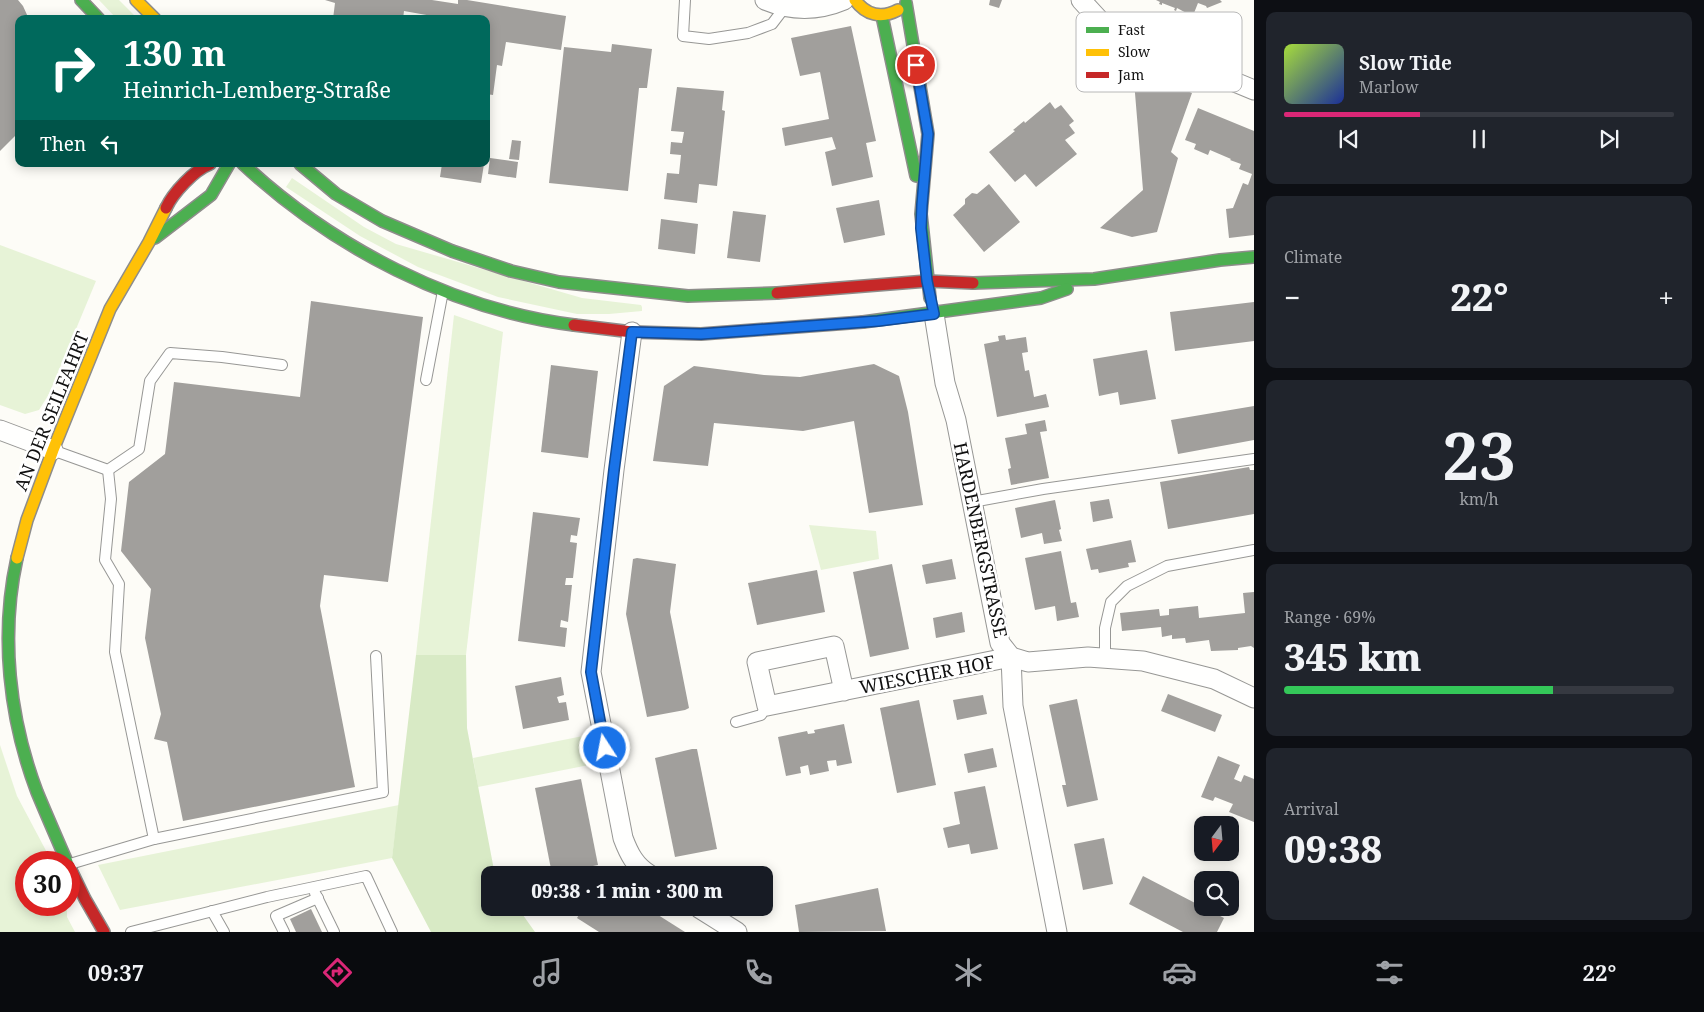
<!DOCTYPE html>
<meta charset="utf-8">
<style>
body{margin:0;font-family:"Noto Serif",serif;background:#20242c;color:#f1f3f6;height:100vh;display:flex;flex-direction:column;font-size:19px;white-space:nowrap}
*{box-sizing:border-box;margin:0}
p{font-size:16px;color:#9ea1a6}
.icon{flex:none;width:28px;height:28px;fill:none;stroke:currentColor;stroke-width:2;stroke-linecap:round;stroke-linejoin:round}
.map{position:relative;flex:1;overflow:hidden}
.details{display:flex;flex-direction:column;gap:12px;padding:12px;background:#0d0f14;width:450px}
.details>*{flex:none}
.banner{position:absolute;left:15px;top:15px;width:475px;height:152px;border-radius:10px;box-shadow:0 2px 12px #0003;background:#00695c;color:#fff;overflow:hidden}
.needle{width:32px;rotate:196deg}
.controls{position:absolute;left:1194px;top:816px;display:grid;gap:10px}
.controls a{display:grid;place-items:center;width:45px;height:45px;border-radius:10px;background:#171b24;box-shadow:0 2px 12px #0003;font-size:25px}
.speed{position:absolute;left:15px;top:851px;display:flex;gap:10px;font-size:25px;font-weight:700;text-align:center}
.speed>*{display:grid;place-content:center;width:65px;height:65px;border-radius:50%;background:#171b24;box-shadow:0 2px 12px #0003;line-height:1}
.speed .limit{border:8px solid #d22;background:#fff;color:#111}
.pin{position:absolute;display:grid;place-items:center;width:42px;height:42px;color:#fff;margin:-21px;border:2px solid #fff;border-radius:50%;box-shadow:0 1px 5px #0007}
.me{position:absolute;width:55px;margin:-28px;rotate:349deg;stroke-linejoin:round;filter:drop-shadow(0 0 4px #0008)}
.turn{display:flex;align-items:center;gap:18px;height:105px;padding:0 25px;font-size:22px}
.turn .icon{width:65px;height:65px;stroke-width:2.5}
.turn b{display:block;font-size:35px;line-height:42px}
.then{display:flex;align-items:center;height:48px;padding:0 25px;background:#0003;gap:10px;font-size:19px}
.big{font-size:38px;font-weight:800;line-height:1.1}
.details .widget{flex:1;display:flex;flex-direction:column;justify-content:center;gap:8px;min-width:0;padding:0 18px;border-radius:10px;background:#20242c}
.details .dial{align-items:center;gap:0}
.dial b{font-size:65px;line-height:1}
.song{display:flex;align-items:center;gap:15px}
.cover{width:60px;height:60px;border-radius:8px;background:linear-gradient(135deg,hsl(80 70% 55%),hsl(230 70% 35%))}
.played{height:5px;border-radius:2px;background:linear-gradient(90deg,#db2777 35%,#363941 35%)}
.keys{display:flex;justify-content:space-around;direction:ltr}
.heat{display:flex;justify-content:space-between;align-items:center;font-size:28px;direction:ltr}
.charge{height:8px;border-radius:4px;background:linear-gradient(90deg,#34c759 69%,#363941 0)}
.trip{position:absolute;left:481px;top:866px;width:292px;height:50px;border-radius:10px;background:#171b24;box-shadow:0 2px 12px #0003;font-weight:800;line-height:50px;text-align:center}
.tab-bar{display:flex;height:80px;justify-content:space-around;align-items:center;background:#090b0e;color:#9ea1a6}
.tab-bar .icon{width:35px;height:35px}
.tab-bar .current{color:#db2777}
.tab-bar b{font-size:22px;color:#f1f3f6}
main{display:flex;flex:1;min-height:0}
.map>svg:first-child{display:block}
.green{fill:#e7f3d7}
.forest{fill:#d8eac5}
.building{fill:#a19f9c}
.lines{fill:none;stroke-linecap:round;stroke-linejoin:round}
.lane-casing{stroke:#979795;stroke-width:12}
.street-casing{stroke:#979795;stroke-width:21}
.fast-casing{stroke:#8e8d8b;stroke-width:14}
.slow-casing{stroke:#8e8d8b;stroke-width:14}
.jam-casing{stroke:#8e8d8b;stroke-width:14}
.lane{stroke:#fffffe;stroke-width:10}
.street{stroke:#fffffe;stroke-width:19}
.fast{stroke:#4caf50;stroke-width:11}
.slow{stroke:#ffc107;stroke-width:11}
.jam{stroke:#c62828;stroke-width:11}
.route-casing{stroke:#114b97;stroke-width:12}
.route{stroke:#1a73e8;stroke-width:9}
.labels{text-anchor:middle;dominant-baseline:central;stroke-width:5;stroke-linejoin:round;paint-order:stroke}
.street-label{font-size:18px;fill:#111;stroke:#fff}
.key{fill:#fff;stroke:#b8b8b8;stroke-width:1}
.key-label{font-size:14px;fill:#111}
</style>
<main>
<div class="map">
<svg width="1254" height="932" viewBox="0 0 1254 932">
<rect width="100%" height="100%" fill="#fdfcf7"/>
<g class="green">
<path d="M99,0H119L138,19H117Z"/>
<path d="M292,178L364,227L396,244L582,298L641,305L642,307V311L609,314H577L498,297L418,267L360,236L286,187Z"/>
<path d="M0,245L96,281L49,394L39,410L25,414L0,405Z"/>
<path d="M454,315L503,332L466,655H416Z"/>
<path d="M809,525L876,531L879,559L821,570Z"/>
<path d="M588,735L594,764L478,787L473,758Z"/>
<path d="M0,745L17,796L52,862H26V905H67V917L75,932H0Z"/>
<path d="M399,805L392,858L120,910L98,865Z"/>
</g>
<path class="forest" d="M416,655H466L467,728L494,870L497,875H490V908H518L535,932H431L392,858Z"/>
<g class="building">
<path d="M0,0H18L23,6L28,17V19H19L17,38L19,40V132L0,151Z"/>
<path d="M325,0H432L458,4V0H467L566,16L561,50L506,42L502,66L497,65L493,95L486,94V19H449L404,11L403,19H333L335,3Z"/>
<path d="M990,0H1002L999,8L989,5Z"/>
<path d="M1156,0H1220L1222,2L1207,8L1206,6L1198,3L1194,13L1195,16H1192L1177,8L1176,11L1174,10L1175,8L1162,3V5L1159,4L1160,2Z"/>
<path d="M851,26L876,141L866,143L873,177L832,186L825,152L836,149L832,137L785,146L782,128L829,119L820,72L800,76L791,38Z"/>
<path d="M612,44L652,49L647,88H639L628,191L549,183L564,47L611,52Z"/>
<path d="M1133,69L1192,93L1171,152L1178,158L1157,232L1132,237L1100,228L1143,190Z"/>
<path d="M677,87L724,91L722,110L725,111L717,186L699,184L697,203L664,199L667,173L679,174L681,155L670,154L671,142L682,143L684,132L671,131Z"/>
<path d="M1050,102L1055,109L1061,105L1074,121L1069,125L1075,133L1065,140L1077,154L1036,187L1025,174L1015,182L989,152L1015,131L1013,130L1024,121L1025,123Z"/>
<path d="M1198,108L1254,131V235L1229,238L1226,209L1233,208L1243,183L1248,185L1252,174L1239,169L1241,164L1230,160L1231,159L1210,150L1208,155L1194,149L1196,144L1185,140Z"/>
<path d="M512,140L521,141L519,160L509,159Z"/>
<path d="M490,158L518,162L516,178L488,174Z"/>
<path d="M442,164H484L481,183L440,177Z"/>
<path d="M989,184L1020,222L984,252L953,215L965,204V199L972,193L977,194Z"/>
<path d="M879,200L885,235L844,243L836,208Z"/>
<path d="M733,211L766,215L760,262L727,258Z"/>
<path d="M661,219L698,224L695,254L658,249Z"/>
<path d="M311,301L423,317L388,582L324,575L320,606L355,787L183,821L167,742L154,739L161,714L145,638L151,589L121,551L129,482L165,454L174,382L300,397Z"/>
<path d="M1254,302V341L1175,351L1170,312Z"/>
<path d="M1005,335L1006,340L1026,337L1028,352L1022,353L1025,371L1029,370L1034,397L1046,394L1049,407L997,417L984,344L999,341L998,336Z"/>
<path d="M1147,350L1156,399L1120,405L1118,392L1099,396L1093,359Z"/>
<path d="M874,364L899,376L908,412L923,505L869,513L854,421L803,431L714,423L708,466L653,461L664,386L694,366L764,375L800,377Z"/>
<path d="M551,365L598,371L588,458L541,452Z"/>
<path d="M1254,406V440L1178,454L1171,420Z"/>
<path d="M1045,420L1047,431L1040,432L1049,478L1011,485L1008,469L1011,468L1005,438L1027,434L1025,424Z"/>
<path d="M1249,467L1250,470H1254V514L1168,529L1160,482Z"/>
<path d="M1109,499L1113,518L1093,522L1090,502Z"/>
<path d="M1055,500L1061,529L1059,530L1062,541L1044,544L1042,533L1021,538L1015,508Z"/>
<path d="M533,512L580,518L577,536L571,535L570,542L577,543L573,578H566L565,585H572L568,622L561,620L560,627L567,628L565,647L518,641Z"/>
<path d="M1131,540L1136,562L1128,563L1129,567L1099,573L1098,569L1091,570L1086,549Z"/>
<path d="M1061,551L1071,603L1076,602L1079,617L1057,621L1055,606L1035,610L1025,558Z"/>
<path d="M637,558L676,564L670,612L689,708L685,710L647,717L626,614L633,559Z"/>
<path d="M952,559L956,579L926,584L922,565Z"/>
<path d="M892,564L909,649L870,657L853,572Z"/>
<path d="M817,570L825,612L757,625L748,583Z"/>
<path d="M1254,592V648L1251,646L1238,648V650L1211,651L1209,640L1186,643L1185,638L1172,639V635L1162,637L1161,627L1122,631L1120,613L1159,609L1160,616L1169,615V609L1198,606L1199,618L1245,613L1243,593Z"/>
<path d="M962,612L965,632L936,638L933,618Z"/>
<path d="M561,677L564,695L557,697L559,703L566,702L569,720L523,729L515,686Z"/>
<path d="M1168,694L1222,715L1215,732L1161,711Z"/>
<path d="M983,695L987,714L957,720L953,700Z"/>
<path d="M1077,699L1098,800L1067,807L1062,785H1066L1049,705Z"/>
<path d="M919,700L936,785L897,793L880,708Z"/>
<path d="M844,724L852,763L837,766L836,760L827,761L829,771L810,775L808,765L800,767L801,773L786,776L778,737L807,731L808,734L815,733L814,730Z"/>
<path d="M993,748L997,767L968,773L964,754Z"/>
<path d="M692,749H697L717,849L675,857L655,758Z"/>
<path d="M1218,756L1240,765L1234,779L1241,782L1244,775L1254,779V822L1229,812L1233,804L1215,797L1213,801L1201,797Z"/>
<path d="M581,779L598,865L552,874L535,788Z"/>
<path d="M985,786L998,849L971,854L969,844L948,848L943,828L960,824L954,792Z"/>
<path d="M1104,838L1113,884L1083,890L1074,844Z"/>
<path d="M1143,876L1224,918L1217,932H1183L1129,904Z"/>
<path d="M878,888L886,931L799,932L795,905Z"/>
<path d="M583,908H647L685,932H599L577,918Z"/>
<path d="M311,909L322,932H296L290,919Z"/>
</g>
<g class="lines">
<defs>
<g id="lane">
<path d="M685,0L683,36L709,39L748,33L772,24L785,7"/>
<path d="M426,380L443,291"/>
<path d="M55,451L108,470L139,449L150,381L170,353L222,357L282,365"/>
<path d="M108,470L111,499L105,560L119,584L115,652L154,839"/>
<path d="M972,502L1043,489L1254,459"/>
<path d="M1105,658V628L1111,602L1127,586L1167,566L1254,550"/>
<path d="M736,722L761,715L767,706"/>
<path d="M70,864L154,839L383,792L376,656"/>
<path d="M315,893L334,932"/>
<path d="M212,911L224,932"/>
<path d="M131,932L267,897L366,876L392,932"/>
<path d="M284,932L276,916L318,898"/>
</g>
<g id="street">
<path d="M765,0C791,11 818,11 844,0"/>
<path d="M1081,0L1103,24L1124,36L1254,90"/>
<path d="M934,314L945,383L956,420L1000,643L1011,657L1013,706L1057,932"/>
<path d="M632,332L614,470L591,672L623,838C629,854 635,866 650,875"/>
<path d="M0,430L53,450"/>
<path d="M844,691L834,646L757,662L767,706L1011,657L1028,662L1088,657L1143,661L1214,679L1254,698"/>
<path d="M699,908L737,932"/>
</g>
<g id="fast">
<path d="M81,0L99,19"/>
<path d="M906,3L928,134L921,214L930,298"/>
<path d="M882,16L916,176"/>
<path d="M243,164C332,247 453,310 574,325"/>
<path d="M300,164L336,194L382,221L452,251L511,271L559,282L688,296L777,293"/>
<path d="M155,238L211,195L229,164"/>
<path d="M973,283L1094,279L1220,260L1254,257"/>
<path d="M863,322L1041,298L1067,289"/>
<path d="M17,558C0,635 9,718 37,792C47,816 57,839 67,862"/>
</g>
<g id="slow">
<path d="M136,0L155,19"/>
<path d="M855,0C866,15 881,19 898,10"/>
<path d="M17,558L27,520L53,450L110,309L149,242L166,208"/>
</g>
<g id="jam">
<path d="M166,208C173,193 194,170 210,164"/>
<path d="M777,293L927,281L973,283"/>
<path d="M574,325L632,332L701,334L863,322"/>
<path d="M69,866L85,899L104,932"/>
</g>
</defs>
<use href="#lane" class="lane-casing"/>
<use href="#street" class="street-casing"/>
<use href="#fast" class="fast-casing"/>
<use href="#slow" class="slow-casing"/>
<use href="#jam" class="jam-casing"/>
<use href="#lane" class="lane"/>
<use href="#street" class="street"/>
<use href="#fast" class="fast"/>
<use href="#slow" class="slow"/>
<use href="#jam" class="jam"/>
</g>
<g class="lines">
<defs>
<path id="route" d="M605,748L591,672L614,470L632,332L701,334L878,321L934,314L927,281L921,228L922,205L928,134L916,65"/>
</defs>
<use href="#route" class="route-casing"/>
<use href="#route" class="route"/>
</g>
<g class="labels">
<g class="street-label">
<text transform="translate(51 411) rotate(-68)">AN DER SEILFAHRT</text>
<text transform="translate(981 540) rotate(78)">HARDENBERGSTRASSE</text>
<text transform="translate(927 674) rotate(-11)">WIESCHER HOF</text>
</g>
</g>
<rect x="1076" y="12" width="166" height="80" rx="8" class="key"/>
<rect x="1086" y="27" width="23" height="6" fill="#4caf50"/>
<rect x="1086" y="49" width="23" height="7" fill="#ffc107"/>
<rect x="1086" y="72" width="23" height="6" fill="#c62828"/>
<g class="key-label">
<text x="1118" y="35">Fast</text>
<text x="1118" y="57">Slow</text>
<text x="1118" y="80">Jam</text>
</g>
</svg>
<div class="controls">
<a><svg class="needle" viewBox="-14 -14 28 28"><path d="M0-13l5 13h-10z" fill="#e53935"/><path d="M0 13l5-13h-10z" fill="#9ea1a6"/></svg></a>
<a><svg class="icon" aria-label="search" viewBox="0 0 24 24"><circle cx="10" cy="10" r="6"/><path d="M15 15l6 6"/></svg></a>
</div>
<div class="speed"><div class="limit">30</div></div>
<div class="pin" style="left:916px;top:65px;background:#d93025"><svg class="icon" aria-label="arrive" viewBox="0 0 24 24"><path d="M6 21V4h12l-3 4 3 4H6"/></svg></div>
<svg class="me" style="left:605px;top:748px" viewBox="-20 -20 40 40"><circle r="17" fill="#1a73e8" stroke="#fff" stroke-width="3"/><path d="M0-11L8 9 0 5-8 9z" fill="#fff"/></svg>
<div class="trip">09:38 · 1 min · 300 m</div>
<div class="banner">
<div class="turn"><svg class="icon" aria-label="right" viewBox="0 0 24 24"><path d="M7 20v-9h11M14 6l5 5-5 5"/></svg><div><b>130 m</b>Heinrich-Lemberg-Straße</div></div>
<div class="then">Then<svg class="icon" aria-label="left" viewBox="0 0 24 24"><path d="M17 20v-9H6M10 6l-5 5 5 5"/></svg></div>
</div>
</div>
<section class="details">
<div class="widget">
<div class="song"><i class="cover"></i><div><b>Slow Tide</b><p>Marlow</p></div></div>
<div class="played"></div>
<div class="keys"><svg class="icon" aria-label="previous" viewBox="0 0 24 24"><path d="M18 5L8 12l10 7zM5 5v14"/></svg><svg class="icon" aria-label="pause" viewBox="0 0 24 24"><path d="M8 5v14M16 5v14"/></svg><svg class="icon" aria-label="next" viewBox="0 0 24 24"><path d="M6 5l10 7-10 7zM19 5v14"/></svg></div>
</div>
<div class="widget"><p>Climate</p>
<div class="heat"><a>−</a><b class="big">22°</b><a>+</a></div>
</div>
<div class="widget dial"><b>23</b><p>km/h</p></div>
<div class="widget"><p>Range · 69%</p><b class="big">345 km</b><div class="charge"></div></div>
<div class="widget"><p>Arrival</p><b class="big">09:38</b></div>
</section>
</main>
<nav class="tab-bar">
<b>09:37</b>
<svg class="icon current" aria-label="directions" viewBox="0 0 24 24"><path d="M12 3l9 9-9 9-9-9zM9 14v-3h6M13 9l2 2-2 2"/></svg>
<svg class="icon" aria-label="music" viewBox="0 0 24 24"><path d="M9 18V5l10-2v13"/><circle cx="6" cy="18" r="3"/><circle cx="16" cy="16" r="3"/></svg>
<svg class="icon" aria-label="phone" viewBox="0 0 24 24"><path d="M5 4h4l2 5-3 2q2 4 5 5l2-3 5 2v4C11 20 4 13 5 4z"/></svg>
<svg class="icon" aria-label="climate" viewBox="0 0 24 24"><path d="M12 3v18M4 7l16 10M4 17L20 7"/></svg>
<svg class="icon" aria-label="car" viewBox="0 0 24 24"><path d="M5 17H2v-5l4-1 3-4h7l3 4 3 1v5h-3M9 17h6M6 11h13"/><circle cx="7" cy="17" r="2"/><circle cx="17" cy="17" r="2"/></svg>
<svg class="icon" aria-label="filters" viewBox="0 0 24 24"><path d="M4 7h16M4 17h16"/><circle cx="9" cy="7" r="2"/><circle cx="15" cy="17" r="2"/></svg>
<b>22°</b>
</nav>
